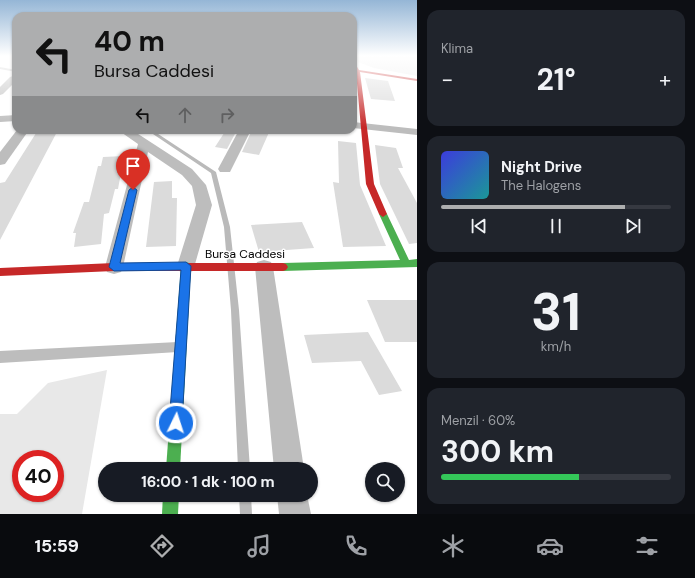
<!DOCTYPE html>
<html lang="tr">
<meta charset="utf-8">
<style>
body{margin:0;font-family:"DM Sans",sans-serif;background:#20242c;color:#f1f3f6;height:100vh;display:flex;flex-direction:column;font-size:15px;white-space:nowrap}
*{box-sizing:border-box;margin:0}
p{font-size:13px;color:#9ea1a6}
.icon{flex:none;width:22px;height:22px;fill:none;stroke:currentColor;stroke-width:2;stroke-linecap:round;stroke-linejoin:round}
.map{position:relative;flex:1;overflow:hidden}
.sheet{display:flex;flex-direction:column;gap:10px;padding:10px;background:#0d0f14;width:278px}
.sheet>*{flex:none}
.hud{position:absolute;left:12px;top:12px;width:345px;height:122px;border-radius:12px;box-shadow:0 1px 3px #0004;background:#adaeaf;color:#111;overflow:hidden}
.buttons{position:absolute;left:365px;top:462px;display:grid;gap:8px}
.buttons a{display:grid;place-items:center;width:40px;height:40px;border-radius:50%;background:#171b24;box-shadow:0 1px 3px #0004;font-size:20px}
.speed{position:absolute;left:12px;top:450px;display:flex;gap:8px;font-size:20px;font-weight:700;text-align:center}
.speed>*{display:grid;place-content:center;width:52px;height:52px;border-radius:50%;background:#171b24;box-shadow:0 1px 3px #0004;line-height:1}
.speed .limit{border:6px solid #d22;background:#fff;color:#111}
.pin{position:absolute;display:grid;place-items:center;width:34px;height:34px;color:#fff;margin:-41px -17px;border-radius:50% 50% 50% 0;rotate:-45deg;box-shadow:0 0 4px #0007}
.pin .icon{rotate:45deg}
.me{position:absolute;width:44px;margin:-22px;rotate:4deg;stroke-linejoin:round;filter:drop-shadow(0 0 3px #0008)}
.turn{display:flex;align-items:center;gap:14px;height:84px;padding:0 16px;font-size:18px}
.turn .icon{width:52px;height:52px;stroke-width:2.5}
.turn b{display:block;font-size:28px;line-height:34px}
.lanes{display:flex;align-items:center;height:38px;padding:0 16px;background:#0003;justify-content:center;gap:20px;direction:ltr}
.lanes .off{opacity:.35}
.big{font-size:30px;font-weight:700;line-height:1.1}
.sheet .tile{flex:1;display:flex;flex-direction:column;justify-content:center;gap:6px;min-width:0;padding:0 14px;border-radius:12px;background:#20242c}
.sheet .dial{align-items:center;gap:0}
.dial b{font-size:52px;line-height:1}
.song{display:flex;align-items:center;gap:12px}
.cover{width:48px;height:48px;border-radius:6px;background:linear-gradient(135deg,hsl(240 70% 55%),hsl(180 70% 35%))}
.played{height:4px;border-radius:2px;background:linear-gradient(90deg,#adaeaf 80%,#363941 80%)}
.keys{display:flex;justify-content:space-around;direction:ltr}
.heat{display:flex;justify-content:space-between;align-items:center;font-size:22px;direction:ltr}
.charge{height:6px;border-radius:3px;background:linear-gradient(90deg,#34c759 60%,#363941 0)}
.trip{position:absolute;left:98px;top:462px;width:220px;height:40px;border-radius:20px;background:#171b24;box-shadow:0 1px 3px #0004;font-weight:700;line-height:40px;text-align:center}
.dock{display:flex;height:64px;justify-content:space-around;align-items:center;background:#090b0e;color:#9ea1a6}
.dock .icon{width:28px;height:28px}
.dock .active{color:#adaeaf}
.dock b{font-size:18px;color:#f1f3f6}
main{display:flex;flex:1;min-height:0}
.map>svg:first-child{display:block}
.green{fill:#e8e8e8;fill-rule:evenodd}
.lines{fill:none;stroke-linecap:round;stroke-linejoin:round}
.stream{fill:#bababa;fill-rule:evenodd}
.building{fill:#dbdbdb}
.lane{fill:#bdbdbd;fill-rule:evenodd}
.street{fill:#bdbdbd;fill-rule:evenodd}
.fast{fill:#4caf50;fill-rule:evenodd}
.jam{fill:#c62828;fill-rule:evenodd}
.route{fill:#1a73e8;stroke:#114b97}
.labels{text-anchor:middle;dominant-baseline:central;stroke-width:3;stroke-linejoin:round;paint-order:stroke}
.street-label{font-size:12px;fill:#000;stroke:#fff}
</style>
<main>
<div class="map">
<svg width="417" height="514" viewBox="0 0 417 514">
<rect width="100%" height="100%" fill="#fff"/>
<g class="green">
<path d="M356,56H417V76L374,68L358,62Z"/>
<path d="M107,370L82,514H0V414H17L48,383ZM21,459H55V493H21Z"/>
</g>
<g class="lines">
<g class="stream">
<path d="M0,67L16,70V72L0,69Z"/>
<path d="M147,130H152L216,172L230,227L239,310L250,469H238L231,310L224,227L211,173Z"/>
<path d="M239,495H251L252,514H240Z"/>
</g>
</g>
<g class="building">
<path d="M365,78L388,81L395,101L371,99Z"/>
<path d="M38,130H58L0,240V183L5,182Z"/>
<path d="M226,130H237L227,149L215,147Z"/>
<path d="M252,130H270L259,155L242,152Z"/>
<path d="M338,141L356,143L360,185L386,246L343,247L333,182L339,183Z"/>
<path d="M375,145L396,148L403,168H398L417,203V243L409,244L380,184Z"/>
<path d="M124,156L118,189H115L109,213L104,214L101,244L74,247L76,233H73L84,202H89L98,166H101L103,157Z"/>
<path d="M172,181V198H177L176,246L146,247L154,182Z"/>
<path d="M302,222L314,248L259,252L251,225Z"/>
<path d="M367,300H417V342H385Z"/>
<path d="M368,332L402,391L379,395L361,361L312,363L304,335Z"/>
</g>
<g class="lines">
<path class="lane" d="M178,342L182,343L184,347L182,351L178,352L0,363V351Z"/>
<g class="street">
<path d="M13,76L16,77V81L3,94L0,95V87L10,77Z"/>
<path d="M16,115V121L0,122V116Z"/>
<path d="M353,122L417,129V135L353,128Z"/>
<path d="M17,130H29L5,164L0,165V152Z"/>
<path d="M118,130H132L192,169L206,185L212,205L193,271L186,273L179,271L177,266L196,205L192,186L182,175L148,152L123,267L121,272L114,274L107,272L105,267L138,144Z"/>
<path d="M239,130H251L230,172H220L218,169Z"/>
<path d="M264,260L271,262L273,267L304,469H274L255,267L257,262Z"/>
<path d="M277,495H307L311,514H279Z"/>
</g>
<g class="fast">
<path d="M383,211L387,214L409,260L417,259V267L283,271L280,270L278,267L280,264L283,263L400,260L379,214Z"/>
<path d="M186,262L189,263L191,266L180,469H166L181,266L183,263Z"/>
<path d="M163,495H179L178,514H162Z"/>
</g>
<g class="jam">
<path d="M353,60L359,70L417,79V81L360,72L374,184L387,214L383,217L379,214L366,184L356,72L353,71V69H355Z"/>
<path d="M114,263H283L286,264L288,267L286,270L283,271H114L0,276V268Z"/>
</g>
</g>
<linearGradient id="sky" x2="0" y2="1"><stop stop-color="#95b6d6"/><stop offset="0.44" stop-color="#fff"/><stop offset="1" stop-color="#fff" stop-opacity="0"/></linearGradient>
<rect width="417" height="127" fill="url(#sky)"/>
<path class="route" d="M133,187L137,190L120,263L186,262L191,266L182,423L180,428L176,430L171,428L169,423L181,270L114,271L109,267L129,190Z"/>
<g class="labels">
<g class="street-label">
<text x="245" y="254">Bursa Caddesi</text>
</g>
</g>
</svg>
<div class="buttons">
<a><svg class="icon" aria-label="search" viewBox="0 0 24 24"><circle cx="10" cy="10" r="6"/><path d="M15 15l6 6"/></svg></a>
</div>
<div class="speed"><div class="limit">40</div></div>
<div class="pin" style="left:133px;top:190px;background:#d93025"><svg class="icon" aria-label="arrive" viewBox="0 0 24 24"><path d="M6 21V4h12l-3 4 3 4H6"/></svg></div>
<svg class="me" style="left:176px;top:423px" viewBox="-20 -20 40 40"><circle r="17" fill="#1a73e8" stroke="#fff" stroke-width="3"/><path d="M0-11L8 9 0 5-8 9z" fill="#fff"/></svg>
<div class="trip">16:00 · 1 dk · 100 m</div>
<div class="hud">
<div class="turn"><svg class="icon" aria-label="left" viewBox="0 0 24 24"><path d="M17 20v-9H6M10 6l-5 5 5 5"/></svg><div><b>40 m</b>Bursa Caddesi</div></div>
<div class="lanes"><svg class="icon" aria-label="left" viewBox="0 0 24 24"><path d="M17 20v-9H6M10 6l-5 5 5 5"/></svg><svg class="icon off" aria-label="ahead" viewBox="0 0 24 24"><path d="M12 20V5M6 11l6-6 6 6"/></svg><svg class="icon off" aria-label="right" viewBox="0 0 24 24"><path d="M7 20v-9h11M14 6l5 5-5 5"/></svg></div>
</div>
</div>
<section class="sheet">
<div class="tile"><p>Klima</p>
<div class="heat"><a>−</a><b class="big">21°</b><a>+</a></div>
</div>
<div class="tile">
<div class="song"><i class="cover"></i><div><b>Night Drive</b><p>The Halogens</p></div></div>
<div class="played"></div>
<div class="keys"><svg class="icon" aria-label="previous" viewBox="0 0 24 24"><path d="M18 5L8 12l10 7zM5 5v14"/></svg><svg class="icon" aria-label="pause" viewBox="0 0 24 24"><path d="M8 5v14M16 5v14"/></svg><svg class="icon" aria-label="next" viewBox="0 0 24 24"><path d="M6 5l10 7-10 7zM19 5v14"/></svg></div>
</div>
<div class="tile dial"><b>31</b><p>km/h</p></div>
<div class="tile"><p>Menzil · 60%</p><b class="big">300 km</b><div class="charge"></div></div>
</section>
</main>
<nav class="dock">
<b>15:59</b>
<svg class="icon active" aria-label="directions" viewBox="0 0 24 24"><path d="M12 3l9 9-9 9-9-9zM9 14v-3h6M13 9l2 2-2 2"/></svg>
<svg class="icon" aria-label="music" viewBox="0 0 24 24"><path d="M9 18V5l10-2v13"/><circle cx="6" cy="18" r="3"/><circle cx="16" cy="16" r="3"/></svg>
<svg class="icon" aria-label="phone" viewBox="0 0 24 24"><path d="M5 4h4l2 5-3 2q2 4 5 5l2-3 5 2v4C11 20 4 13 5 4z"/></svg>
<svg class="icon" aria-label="climate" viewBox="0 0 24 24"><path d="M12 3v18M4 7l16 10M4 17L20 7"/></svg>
<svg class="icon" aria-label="car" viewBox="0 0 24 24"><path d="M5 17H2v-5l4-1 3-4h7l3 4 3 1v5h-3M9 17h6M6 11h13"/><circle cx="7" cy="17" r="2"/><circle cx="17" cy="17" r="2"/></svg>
<svg class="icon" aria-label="filters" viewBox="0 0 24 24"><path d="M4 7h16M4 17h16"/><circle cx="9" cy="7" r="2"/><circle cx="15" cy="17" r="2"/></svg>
</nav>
